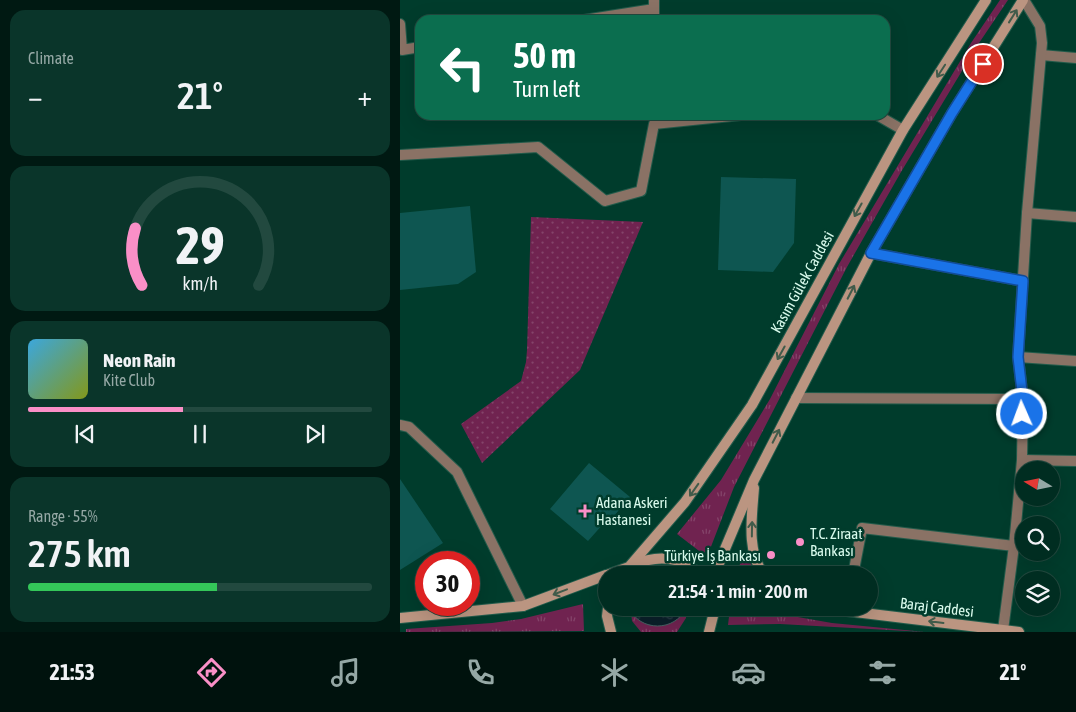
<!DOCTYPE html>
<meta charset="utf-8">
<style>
body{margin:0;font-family:"Asap Condensed",sans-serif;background:#0a352a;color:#f1f3f6;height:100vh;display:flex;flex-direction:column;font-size:19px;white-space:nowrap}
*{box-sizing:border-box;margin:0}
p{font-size:16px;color:#95a8a5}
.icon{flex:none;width:28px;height:28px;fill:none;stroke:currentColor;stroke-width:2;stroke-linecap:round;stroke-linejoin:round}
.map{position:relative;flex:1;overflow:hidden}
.sheet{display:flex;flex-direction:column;gap:10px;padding:10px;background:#001912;width:400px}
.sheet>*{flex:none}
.banner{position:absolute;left:15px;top:15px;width:475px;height:105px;border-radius:15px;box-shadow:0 5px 20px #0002,0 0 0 1px #22493f;background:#0b6e4f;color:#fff;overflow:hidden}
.needle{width:32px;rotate:280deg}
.fabs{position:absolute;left:615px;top:461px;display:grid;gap:10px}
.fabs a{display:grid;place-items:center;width:45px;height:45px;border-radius:50%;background:#002d21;box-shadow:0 5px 20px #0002,0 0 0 1px #22493f;font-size:25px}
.speed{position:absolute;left:15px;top:551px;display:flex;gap:10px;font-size:25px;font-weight:700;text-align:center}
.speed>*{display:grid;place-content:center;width:65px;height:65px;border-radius:50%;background:#002d21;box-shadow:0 5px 20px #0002,0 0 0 1px #22493f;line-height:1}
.speed .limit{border:8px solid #d22;background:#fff;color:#111}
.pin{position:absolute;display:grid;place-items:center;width:42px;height:42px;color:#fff;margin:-21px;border:2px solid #fff;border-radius:50%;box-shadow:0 1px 5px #0007}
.me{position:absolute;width:55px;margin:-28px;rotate:358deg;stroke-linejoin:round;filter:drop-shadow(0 0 4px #0008)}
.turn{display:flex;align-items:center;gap:18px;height:105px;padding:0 15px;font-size:22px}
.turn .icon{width:65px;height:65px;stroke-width:2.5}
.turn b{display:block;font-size:35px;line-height:42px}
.big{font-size:38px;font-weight:600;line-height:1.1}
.sheet .card{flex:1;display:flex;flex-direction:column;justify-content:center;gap:8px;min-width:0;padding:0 18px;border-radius:15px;background:#0a352a}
.sheet .dial{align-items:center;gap:0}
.dial svg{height:130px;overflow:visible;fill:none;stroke:#22493f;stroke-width:7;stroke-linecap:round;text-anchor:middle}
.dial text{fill:#f1f3f6;stroke:none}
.song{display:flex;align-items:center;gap:15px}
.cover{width:60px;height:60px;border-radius:8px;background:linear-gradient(135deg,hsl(200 70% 55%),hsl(70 70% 35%))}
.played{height:5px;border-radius:2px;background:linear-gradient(90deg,#fa8fc7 45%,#22493f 45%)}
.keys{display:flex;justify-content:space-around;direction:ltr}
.heat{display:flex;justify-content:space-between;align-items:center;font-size:28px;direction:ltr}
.charge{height:8px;border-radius:4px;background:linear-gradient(90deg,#34c759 55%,#22493f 0)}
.trip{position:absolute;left:198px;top:566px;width:280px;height:50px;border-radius:25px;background:#002d21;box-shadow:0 5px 20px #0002,0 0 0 1px #22493f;font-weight:600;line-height:50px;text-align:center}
.dock{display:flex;height:80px;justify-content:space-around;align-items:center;background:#00120d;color:#95a8a5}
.dock .icon{width:35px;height:35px}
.dock .on{color:#fa8fc7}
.dock b{font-size:22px;color:#f1f3f6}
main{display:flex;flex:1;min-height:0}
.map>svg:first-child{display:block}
.grass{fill:url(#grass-tufts)}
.park{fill:url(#park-dots)}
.water{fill:url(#water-ripples);stroke:#486264}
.building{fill:#0e5651}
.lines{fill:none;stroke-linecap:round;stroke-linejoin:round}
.minor-casing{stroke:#235b4b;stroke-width:12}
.secondary-casing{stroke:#235b4b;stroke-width:12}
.minor{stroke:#8a7265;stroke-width:10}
.secondary{stroke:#bb9581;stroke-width:10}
.oneway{stroke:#415b4a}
.route-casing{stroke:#114b97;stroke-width:12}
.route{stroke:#1a73e8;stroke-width:9}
.poi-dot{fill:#fa8fc7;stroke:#003c2c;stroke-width:2}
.labels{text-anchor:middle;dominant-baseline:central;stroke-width:5;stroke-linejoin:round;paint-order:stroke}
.street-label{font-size:15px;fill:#d9fbed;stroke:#003c2c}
.poi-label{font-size:15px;fill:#d9fbed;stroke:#003c2c;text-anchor:start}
</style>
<main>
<section class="sheet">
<div class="card"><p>Climate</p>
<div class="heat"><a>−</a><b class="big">21°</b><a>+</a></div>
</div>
<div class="card dial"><svg viewBox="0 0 100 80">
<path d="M14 69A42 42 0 1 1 86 69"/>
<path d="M14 69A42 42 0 0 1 10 34" stroke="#fa8fc7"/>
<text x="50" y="56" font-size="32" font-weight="700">29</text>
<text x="50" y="72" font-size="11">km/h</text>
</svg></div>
<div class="card">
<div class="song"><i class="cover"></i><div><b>Neon Rain</b><p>Kite Club</p></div></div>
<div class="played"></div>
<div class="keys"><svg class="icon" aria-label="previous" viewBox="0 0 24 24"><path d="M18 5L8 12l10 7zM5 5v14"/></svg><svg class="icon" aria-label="pause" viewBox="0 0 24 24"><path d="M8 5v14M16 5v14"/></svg><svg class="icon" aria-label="next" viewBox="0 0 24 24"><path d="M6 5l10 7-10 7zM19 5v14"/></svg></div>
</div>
<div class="card"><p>Range · 55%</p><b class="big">275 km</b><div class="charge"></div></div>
</section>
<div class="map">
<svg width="676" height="632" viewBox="0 0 676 632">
<defs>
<pattern id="grass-tufts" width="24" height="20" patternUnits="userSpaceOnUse" patternTransform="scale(1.25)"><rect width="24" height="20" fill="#702350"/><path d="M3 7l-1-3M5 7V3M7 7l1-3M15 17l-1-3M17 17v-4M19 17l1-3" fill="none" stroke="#84446a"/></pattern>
<pattern id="park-dots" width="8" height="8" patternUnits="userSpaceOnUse" patternTransform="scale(1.25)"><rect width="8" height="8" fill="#702350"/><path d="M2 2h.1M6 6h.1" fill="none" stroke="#84446a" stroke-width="1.8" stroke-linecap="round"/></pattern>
<pattern id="water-ripples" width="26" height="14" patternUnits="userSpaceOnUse" patternTransform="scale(1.25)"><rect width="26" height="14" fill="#0a202a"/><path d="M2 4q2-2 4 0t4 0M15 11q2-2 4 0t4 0" fill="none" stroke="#2d4149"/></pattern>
</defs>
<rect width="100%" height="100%" fill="#003c2c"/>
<g class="grass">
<path d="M600,0H608L577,46L501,172L447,267L334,487L307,557L277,534L321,480L370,399L439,264L571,43Z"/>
<path d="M346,551L355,575H335Z"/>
<path d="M183,604L184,631L6,632V629L92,623L121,619Z"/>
<path d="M231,608H286V618L277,632H241L232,621Z"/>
<path d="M330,608H346L432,623L525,632L380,624L328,625Z"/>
</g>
<path class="park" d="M131,217L243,222L180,370L82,463L61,424L121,381L126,362L127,350Z"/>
<path class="water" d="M229,608H286C275,632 240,632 229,608Z"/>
<g class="building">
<path d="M321,177L396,179L394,243L373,272L318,270Z"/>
<path d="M70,206L76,272L58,284L0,290V213Z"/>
<path d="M189,463L230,497L214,516L212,514L188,541L150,509Z"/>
<path d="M0,479L43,543L0,570Z"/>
</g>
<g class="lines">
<defs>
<g id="minor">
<path d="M184,20L254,9"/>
<path d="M254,20V0"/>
<path d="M0,24L2,50L20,47"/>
<path d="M641,55L676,58"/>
<path d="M477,115L503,130"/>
<path d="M0,155L138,147L205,201L241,191L254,124L341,115"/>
<path d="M627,213L676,217"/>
<path d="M471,253L623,281"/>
<path d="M618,357L676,361"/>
<path d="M396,398L623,399"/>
<path d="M0,425L9,427L57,472L123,606"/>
<path d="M622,460L676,461"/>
<path d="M453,575L462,528L614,546"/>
<path d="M603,630L614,546L622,460L623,399L618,357L627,213L642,43L640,26L624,0"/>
</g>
<g id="secondary">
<path d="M354,488C352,516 346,552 364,575"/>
<path d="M234,565C255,555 283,555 299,575"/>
<path d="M207,575L229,567L285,502L352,405L503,130L586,0"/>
<path d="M314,575L354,480L471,253L552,113L623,0"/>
<path d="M208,608L207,616L211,632"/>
<path d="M422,608L619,632"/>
<path d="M0,618L123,606L206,575"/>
<path d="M309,632L313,616V608"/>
</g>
</defs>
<use href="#minor" class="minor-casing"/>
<use href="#secondary" class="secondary-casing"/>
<use href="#minor" class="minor"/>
<use href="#secondary" class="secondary"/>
</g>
<defs><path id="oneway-shaft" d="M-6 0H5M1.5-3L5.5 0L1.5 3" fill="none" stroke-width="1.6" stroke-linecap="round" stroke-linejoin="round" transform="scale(1.25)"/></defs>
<g class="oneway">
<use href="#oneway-shaft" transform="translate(613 16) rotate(-58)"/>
<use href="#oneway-shaft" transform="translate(541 71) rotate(123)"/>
<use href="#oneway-shaft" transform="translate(458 210) rotate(119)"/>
<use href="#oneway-shaft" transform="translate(451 292) rotate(-63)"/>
<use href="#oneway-shaft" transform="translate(381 353) rotate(119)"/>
<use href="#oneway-shaft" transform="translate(376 436) rotate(-63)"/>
<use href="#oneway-shaft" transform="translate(294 490) rotate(125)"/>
<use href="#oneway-shaft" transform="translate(352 529) rotate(-89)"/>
<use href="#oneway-shaft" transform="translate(160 592) rotate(159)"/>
<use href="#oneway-shaft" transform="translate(536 622) rotate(-173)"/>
</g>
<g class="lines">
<defs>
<path id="route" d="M583,64L552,113L471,253L623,281L618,357L623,400L622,414"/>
</defs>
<use href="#route" class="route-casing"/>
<use href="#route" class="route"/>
</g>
<g class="poi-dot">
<path d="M182.5 503.5h5v5h5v5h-5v5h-5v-5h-5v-5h5z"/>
<circle cx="400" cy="542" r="5"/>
<circle cx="371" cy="555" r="5"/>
</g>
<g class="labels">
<g class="street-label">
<text transform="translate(402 282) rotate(-61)">Kasım Gülek Caddesi</text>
<text transform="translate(537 607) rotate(7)">Baraj Caddesi</text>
</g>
<g class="poi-label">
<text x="196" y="502">Adana Askeri<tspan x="196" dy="17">Hastanesi</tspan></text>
<text x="410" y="533">T.C. Ziraat<tspan x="410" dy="17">Bankası</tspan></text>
<text x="361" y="555" text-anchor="end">Türkiye İş Bankası</text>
</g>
</g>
</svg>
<div class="fabs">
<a><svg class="needle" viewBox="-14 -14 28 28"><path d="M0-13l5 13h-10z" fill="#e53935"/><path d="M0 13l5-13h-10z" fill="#95a8a5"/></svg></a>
<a><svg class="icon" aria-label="search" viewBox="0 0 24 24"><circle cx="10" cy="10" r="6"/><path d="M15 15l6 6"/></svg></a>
<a><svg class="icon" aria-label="layers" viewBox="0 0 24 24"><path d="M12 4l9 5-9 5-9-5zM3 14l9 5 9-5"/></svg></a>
</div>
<div class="speed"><div class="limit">30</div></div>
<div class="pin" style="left:583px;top:64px;background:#d93025"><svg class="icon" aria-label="arrive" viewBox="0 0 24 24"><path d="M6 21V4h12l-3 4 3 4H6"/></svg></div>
<svg class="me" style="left:622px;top:414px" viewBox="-20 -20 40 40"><circle r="17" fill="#1a73e8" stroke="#fff" stroke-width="3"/><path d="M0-11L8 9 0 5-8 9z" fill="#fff"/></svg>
<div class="trip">21:54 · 1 min · 200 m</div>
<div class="banner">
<div class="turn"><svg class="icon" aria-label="left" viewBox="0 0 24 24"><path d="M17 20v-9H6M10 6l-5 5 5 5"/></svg><div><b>50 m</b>Turn left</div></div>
</div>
</div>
</main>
<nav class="dock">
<b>21:53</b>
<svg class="icon on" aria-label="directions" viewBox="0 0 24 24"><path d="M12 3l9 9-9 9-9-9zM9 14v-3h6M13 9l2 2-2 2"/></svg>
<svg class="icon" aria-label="music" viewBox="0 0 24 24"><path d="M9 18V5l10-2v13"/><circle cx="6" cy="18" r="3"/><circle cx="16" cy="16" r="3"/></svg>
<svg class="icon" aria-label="phone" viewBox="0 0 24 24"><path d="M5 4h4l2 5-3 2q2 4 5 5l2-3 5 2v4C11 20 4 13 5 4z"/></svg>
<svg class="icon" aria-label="climate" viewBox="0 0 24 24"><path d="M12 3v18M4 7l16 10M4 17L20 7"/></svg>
<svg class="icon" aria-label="car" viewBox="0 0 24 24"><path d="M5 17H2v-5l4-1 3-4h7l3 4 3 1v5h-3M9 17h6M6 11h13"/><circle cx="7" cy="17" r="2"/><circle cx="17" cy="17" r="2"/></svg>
<svg class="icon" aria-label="filters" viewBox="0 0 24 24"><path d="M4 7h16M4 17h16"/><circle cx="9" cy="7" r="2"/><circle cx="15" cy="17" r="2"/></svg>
<b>21°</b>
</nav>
